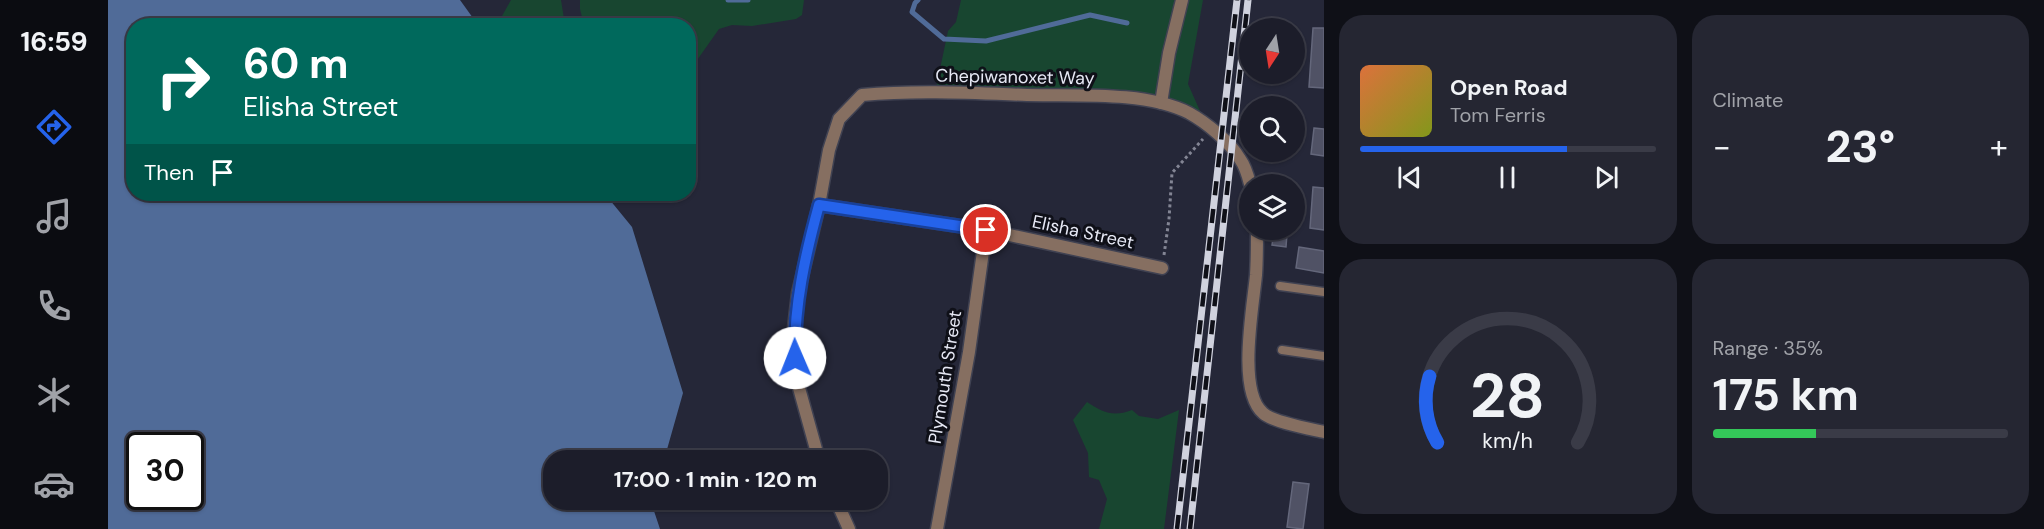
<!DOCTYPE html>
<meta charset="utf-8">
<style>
body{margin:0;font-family:"DM Sans",sans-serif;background:#252632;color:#f1f3f6;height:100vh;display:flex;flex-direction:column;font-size:22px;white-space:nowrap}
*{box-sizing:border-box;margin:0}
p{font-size:20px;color:#a0a2a8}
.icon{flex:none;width:33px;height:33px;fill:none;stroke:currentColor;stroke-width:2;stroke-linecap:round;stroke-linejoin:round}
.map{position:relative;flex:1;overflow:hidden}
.panel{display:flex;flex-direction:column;gap:15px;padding:15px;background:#0f1017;width:720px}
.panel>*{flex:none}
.top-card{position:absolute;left:18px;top:18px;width:570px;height:183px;border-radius:24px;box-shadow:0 2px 4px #0004,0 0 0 2px #3a3b47;background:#00695c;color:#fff;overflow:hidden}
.needle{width:39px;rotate:192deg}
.tools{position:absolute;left:1131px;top:18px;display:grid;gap:12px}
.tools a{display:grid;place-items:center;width:66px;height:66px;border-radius:50%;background:#1c1d2a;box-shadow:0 2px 4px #0004,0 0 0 2px #3a3b47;font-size:30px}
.speed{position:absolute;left:18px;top:432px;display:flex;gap:12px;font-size:30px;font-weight:700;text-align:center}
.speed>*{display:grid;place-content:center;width:78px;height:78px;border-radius:50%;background:#1c1d2a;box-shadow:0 2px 4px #0004,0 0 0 2px #3a3b47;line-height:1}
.speed .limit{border:3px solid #111;border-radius:9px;background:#fff;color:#111}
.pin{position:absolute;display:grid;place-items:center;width:51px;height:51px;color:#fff;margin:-26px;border:3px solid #fff;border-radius:50%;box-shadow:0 2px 6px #0007}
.me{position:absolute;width:66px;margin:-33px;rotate:359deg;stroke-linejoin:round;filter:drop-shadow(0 0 4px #0008)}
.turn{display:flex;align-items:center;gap:21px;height:126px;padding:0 18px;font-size:27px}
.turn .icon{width:78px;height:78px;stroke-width:2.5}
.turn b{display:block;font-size:42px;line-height:51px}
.then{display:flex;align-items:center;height:57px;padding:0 18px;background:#0003;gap:12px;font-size:22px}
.big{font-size:45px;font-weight:700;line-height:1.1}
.panel .widget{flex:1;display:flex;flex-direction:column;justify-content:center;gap:9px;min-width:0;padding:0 21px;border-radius:24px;background:#252632}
.panel .dial{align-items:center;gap:0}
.dial svg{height:156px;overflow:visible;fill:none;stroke:#3a3b47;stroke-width:7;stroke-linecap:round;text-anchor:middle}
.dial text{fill:#f1f3f6;stroke:none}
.song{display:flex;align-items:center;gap:18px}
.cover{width:72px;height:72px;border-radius:9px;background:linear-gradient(135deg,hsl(20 70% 55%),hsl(70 70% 35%))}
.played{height:6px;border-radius:3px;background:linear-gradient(90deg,#2563eb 70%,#3a3b47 70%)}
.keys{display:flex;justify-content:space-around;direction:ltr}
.heat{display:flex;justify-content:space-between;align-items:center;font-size:33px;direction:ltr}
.charge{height:9px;border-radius:4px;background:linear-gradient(90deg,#34c759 35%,#3a3b47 0)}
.panel .tiles{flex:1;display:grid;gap:15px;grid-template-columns:repeat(2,1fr)}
.trip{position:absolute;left:435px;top:450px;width:345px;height:60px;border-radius:24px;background:#1c1d2a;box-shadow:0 2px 4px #0004,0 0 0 2px #3a3b47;font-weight:700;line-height:60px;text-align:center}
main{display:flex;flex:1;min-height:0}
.menu{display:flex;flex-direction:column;width:108px;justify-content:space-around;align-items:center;background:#0b0c11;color:#a0a2a8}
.menu .icon{width:42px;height:42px}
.menu .on{color:#2563eb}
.menu b{font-size:27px;color:#f1f3f6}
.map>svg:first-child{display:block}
.green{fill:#184630}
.water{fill:#506b98;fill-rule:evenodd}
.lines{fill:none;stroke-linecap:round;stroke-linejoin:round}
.stream{stroke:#506b98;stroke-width:5}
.building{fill:#505265;stroke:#64677b;stroke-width:1.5}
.service-casing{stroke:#404252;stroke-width:11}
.minor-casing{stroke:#404252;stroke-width:15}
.path{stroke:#838594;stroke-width:3;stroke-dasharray:3 3;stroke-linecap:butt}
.service{stroke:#866f61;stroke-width:8}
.minor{stroke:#866f61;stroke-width:12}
.rail-casing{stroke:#d0d2de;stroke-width:7}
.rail{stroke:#0f1018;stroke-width:4.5;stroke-dasharray:14;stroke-linecap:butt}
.route-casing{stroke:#184099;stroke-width:15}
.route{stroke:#2563eb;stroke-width:10}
.labels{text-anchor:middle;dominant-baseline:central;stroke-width:6;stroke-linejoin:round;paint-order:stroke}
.street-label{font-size:18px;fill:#e7e9f5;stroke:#0f1018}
</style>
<main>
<nav class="menu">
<b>16:59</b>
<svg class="icon on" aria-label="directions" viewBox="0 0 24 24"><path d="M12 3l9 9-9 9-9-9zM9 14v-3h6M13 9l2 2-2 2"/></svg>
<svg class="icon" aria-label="music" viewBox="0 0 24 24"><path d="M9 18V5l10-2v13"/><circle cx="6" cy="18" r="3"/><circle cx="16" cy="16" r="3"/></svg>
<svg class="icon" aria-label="phone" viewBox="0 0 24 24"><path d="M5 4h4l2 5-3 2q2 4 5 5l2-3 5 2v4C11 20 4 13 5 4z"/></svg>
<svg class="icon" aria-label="climate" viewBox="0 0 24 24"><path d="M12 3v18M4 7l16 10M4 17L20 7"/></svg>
<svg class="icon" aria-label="car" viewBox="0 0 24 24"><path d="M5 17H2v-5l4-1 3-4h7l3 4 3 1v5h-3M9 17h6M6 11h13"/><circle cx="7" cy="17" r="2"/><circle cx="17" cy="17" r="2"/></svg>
</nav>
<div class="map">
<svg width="1216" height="529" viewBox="0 0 1216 529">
<rect width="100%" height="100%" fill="#252738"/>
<g class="green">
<path d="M403,0H453L457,25H385L394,16Z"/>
<path d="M472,0H696L694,15L688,19L644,26L624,25L611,29L587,63L581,88L580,26L476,25L472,9Z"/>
<path d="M853,0H1095L1080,84L1096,120L1072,105L828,88L840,31L848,22Z"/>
<path d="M979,402C995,413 1006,417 1024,410L1031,416L1050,419L1071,410L1056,529H991L999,499L991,480L981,477L980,453L965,420Z"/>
</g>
<path class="water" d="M0,0H352L370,25L26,26V194H497L524,227L575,393L556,460H446V500H545L544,505L552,529H0ZM32,446H82V496H32Z"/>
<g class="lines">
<g class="stream">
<path d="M620,0H640"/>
<path d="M810,0L807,3L804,12L836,39L878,41L982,15L1019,23"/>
</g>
</g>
<g class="building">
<path d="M1205,28H1216V88L1201,87Z"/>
<path d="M1186,112H1193L1192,136H1186Z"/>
<path d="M1206,128L1216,129V156L1203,154Z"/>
<path d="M1205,187L1216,188V230L1202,228Z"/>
<path d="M1166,232L1179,234L1178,247L1164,245Z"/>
<path d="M1191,247L1216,251V273L1188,268Z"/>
<path d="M1185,482L1201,484L1195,529L1179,527Z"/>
</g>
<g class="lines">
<defs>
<g id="service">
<path d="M1172,286L1216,292"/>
<path d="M1174,350L1216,356"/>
</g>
<g id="minor">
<path d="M1053,103L1061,53L1074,0"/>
<path d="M711,205L878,230L1054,268"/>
<path d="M1149,230C1149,245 1149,260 1148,275C1145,307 1129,391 1155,413C1164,422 1203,429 1216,432"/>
<path d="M711,460L691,388L687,358L686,328L690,293L711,205L721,150L731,119L754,95C809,90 864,93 919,95C967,96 1038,91 1081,113C1099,123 1122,142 1132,159C1137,166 1140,176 1142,184"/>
<path d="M728,500L741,529"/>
<path d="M829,529L861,352L878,230"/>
</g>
</defs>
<use href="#service" class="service-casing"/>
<use href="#minor" class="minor-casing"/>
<path class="path" d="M1056,255L1061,219L1064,173L1095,139"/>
<use href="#service" class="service"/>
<use href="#minor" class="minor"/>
<defs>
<g id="rail">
<path d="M1069,529L1129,0"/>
<path d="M1082,529L1140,0"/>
</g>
</defs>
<use href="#rail" class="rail-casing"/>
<use href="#rail" class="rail"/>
</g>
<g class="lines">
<defs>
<path id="route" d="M687,358C686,305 697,256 711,205L878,230"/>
</defs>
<use href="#route" class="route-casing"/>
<use href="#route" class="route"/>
</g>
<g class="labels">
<g class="street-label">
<text transform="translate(907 77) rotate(1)">Chepiwanoxet Way</text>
<text transform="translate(975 232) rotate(12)">Elisha Street</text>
<text transform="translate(837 377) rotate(-81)">Plymouth Street</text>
</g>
</g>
</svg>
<div class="tools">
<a><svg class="needle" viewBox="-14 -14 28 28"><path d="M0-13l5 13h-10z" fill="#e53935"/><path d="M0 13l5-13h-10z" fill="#a0a2a8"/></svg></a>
<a><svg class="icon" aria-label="search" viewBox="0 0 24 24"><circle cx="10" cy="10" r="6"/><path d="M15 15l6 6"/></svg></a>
<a><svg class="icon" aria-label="layers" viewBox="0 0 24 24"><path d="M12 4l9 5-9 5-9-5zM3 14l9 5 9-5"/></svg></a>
</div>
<div class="speed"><div class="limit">30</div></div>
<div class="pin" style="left:878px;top:230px;background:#d93025"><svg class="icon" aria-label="arrive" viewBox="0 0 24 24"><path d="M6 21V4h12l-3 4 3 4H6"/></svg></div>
<svg class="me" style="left:687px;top:358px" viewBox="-20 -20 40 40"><circle r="19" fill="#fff"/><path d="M0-13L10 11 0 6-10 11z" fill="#2563eb"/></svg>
<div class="trip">17:00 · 1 min · 120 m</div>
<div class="top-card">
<div class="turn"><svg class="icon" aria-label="right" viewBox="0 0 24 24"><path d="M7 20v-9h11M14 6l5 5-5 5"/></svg><div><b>60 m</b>Elisha Street</div></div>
<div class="then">Then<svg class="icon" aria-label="arrive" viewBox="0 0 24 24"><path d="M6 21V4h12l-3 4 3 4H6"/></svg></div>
</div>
</div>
<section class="panel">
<div class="tiles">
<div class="widget">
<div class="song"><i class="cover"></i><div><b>Open Road</b><p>Tom Ferris</p></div></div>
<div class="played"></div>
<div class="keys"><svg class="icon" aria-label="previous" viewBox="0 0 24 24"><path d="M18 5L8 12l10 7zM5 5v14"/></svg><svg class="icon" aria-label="pause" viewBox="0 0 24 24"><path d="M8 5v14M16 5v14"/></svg><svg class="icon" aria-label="next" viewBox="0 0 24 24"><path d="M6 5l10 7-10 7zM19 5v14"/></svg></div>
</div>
<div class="widget"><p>Climate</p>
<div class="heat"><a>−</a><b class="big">23°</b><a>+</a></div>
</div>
<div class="widget dial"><svg viewBox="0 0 100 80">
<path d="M14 69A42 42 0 1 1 86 69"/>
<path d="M14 69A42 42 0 0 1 10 35" stroke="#2563eb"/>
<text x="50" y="56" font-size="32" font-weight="700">28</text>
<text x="50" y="72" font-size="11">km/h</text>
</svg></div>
<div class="widget"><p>Range · 35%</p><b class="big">175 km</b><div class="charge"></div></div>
</div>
</section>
</main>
